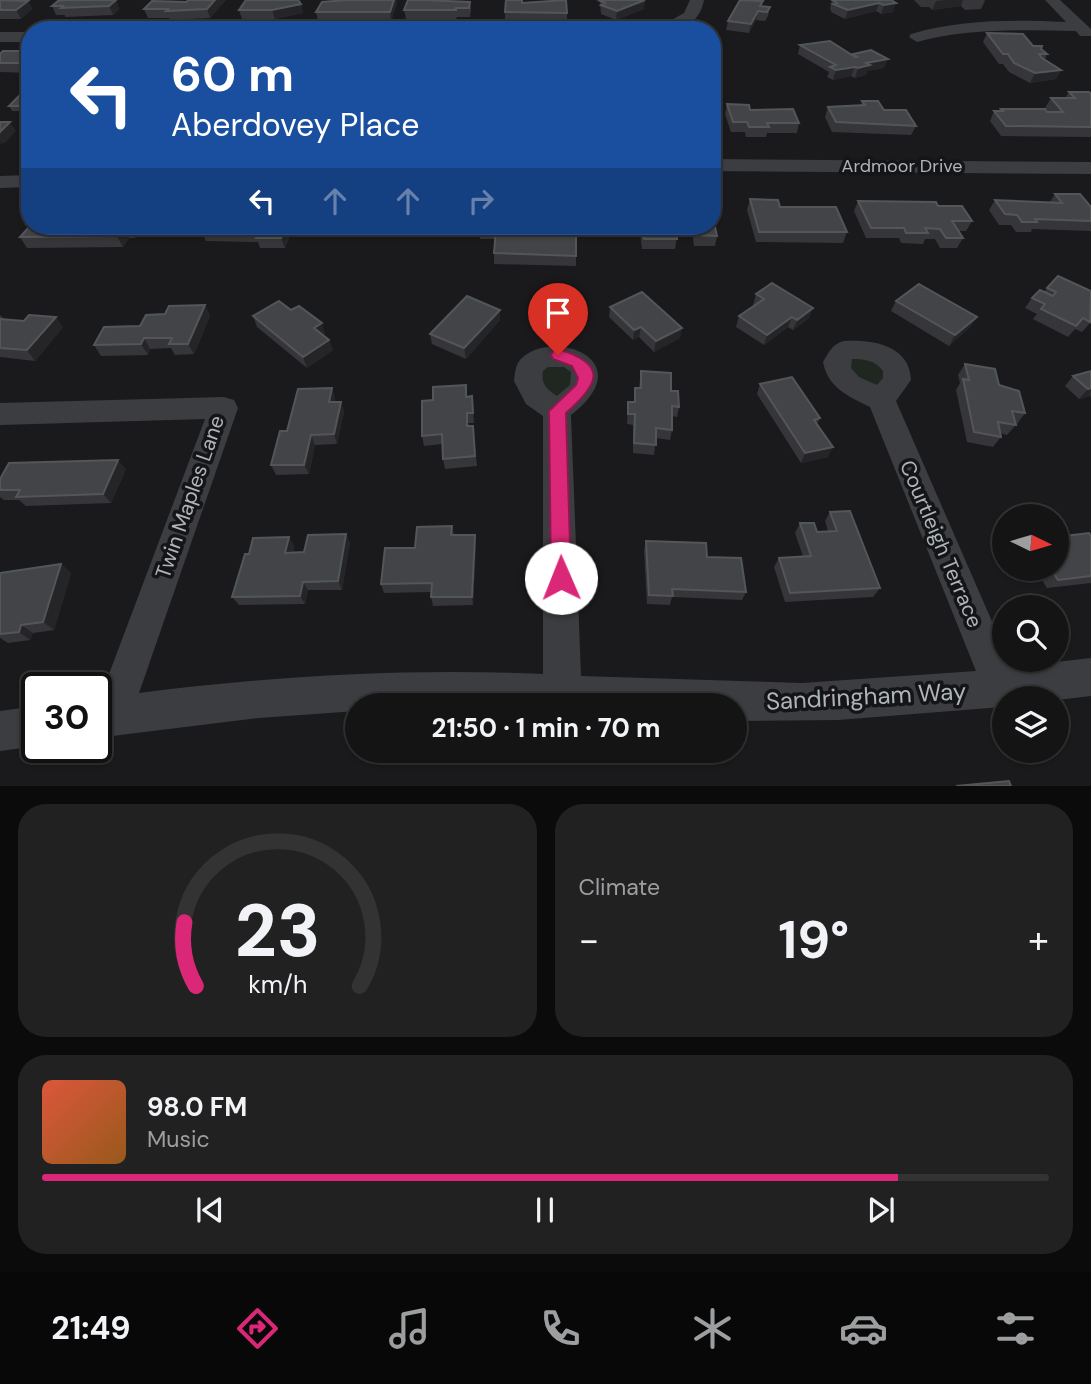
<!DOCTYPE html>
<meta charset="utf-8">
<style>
body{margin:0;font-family:"DM Sans",sans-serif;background:#212122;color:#f1f3f6;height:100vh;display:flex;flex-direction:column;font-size:26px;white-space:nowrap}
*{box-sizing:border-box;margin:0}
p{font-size:23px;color:#9d9ea0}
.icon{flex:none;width:38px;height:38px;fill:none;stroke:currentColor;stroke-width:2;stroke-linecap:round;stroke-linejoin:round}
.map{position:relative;height:786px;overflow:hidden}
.side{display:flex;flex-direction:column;gap:18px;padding:18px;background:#0b0b0c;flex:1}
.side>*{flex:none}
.guide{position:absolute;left:21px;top:21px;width:700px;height:214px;border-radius:28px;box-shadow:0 2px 5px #0004,0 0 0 2px #333334;background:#1a4fa0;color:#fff;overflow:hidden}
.needle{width:46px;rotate:95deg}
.fabs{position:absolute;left:992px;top:504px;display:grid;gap:14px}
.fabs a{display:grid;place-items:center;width:77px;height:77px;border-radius:50%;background:#141415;box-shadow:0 2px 5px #0004,0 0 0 2px #333334;font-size:35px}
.speed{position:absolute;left:21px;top:672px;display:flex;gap:14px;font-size:35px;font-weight:700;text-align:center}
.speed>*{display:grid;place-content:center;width:91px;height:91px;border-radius:50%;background:#141415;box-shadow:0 2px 5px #0004,0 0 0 2px #333334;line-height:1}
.speed .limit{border:4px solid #111;border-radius:10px;background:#fff;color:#111}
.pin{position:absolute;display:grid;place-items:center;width:60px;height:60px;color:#fff;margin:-72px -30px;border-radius:50% 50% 50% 0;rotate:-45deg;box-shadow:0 0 7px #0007}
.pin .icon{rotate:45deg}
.me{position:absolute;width:77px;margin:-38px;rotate:359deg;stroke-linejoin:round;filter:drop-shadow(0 0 5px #0008)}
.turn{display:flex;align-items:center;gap:24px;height:147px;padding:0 35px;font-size:32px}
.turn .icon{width:91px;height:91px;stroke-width:2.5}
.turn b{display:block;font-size:49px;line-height:60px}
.lanes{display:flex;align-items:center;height:66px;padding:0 35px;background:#0003;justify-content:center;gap:35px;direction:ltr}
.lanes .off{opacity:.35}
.big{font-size:52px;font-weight:700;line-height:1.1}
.side .widget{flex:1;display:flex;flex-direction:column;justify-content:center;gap:10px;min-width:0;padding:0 24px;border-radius:28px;background:#212122}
.side .dial{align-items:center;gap:0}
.dial svg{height:182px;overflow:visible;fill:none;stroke:#333334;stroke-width:7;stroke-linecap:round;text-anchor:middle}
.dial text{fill:#f1f3f6;stroke:none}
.song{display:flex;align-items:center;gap:21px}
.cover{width:84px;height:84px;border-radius:10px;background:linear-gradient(135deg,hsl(10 70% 55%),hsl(30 70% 35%))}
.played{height:7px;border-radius:4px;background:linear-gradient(90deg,#db2777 85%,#333334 85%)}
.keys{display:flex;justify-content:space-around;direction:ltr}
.heat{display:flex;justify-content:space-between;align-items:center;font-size:38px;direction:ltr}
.side .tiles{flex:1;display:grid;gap:18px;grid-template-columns:1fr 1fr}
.widget:last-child{grid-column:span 2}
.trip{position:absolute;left:345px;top:693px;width:402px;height:70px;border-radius:35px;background:#141415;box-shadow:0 2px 5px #0004,0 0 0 2px #333334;font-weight:700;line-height:70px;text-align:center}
.tab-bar{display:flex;height:112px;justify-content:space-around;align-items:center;background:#080808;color:#9d9ea0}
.tab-bar .icon{width:49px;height:49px}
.tab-bar .active{color:#db2777}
.tab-bar b{font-size:32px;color:#f1f3f6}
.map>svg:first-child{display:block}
.green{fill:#202720}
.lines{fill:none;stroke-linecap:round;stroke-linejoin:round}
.minor{fill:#3b3d40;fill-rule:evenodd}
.wall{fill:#36363a}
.shaded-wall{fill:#252528}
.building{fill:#434447;stroke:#535659;stroke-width:2}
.route{fill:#db2777;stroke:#8e194d;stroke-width:2}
.labels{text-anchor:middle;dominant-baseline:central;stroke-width:7;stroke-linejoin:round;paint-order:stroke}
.far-street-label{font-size:18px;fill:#adb4ba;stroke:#151517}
.street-label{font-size:21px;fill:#adb4ba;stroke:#151517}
.near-street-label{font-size:24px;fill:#adb4ba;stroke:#151517}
</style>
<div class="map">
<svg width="1091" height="786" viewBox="0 0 1091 786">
<rect width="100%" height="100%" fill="#1a1a1c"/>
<g class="green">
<path d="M867,355L887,373L878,386L854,377L847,359Z"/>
<path d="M549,364L571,368L574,385L557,397L542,388L538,372Z"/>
</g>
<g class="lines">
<g class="minor">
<path d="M690,0H704C699,27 678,30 654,30L684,13Z"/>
<path d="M1045,0H1060L1091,29V36H1080L1076,31C1021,30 970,28 917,42L909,37L911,34C963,19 1013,20 1066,22Z"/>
<rect x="0" y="32" width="30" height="10"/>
<path d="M712,159L1091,162V174L712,171Z"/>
<path d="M30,175V187L0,188V176Z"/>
<path d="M844,341C872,339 910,345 911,380L896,401L1004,649V660H1009L1012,667L1091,658V696L1057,700L1004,698V706L1002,707L838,720L735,721V705H357V711L259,718L96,738V698H100L205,419L0,425V403L224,397L234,400L238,408L139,693C274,676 407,668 543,674V416L526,404L514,381C515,374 515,366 520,360C549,327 644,358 571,415L581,676L802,683L976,671L870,407C848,396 828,388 823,362C829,352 832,344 844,341ZM852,359C864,359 875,360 883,371V378L877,385L859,377L851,368ZM548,367H564L571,372L570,385L557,396C546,388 541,385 543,371Z"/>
<path d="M37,706V746L0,751V711Z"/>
</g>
</g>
<g class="wall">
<path d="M0,0L28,1L32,9L21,19H0Z"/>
<path d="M116,0L119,9L113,15L65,17V15H56L52,6Z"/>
<path d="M226,0L210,18L170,20L169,18H148L144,9L186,2Z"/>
<path d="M346,0H397V3L391,21H318L316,12Z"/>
<path d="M522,0V3L567,13V22L505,21V12Z"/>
<path d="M832,0H891L893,12L881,14L876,11L845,19L831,12V10L830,9Z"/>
<path d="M914,0H984L985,1L981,9L965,10L961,6L932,10L929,7H921Z"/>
<path d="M425,1L470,2L471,10L470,17H457L456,19H406L404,10Z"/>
<path d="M600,1L644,9L616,20L601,14Z"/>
<path d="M301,4L303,13L275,19H242L239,10Z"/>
<path d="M762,6L770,7L768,16L765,21L756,20L749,33L726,30L728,21Z"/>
<path d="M987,33L1041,49L1047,54L1045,60L1061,70L1056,79L1030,83L1009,72L1003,64H999L983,42Z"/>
<path d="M800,45L853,56V54L884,68L867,71L866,75L855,78L851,76L833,80L827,77L829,72L798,54Z"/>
<path d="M30,51V73L0,72V54Z"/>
<path d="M1069,92L1091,94V137L1001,136L990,121L994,111H1000L1001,109L1049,112L1045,108L1051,98H1065Z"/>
<path d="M20,95L28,111H12L9,106Z"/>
<path d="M862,101L916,126L911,135L832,132L825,117L828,107L861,105Z"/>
<path d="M727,104L799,123L797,133H767L766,137H746L745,132H731L725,114Z"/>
<path d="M1055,194L1091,207V231L1032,229L1031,232H1016L1011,225H999L989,210L995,200L1050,202Z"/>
<path d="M750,199L780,207L847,232L843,243L756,242L747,210Z"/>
<path d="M858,201L938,206L972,221L966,231H959L963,238L957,248H940L935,239H925L923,244L901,243L899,238H866L854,211Z"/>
<path d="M30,226H143L135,238H129L123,247L27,248L20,237Z"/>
<path d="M204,226H306L305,229H293L285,248H260L258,242L206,241L201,231Z"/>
<path d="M346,226H445L443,235L419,234L418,229H384L383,233H348Z"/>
<path d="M479,226H576V266L494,264V253L495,239H480Z"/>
<path d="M639,226H712L717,236L715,246H694L693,237H677L675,249H642Z"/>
<path d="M1058,276L1091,322L1082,332L1075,329L1068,337L1033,319L1037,314L1025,308L1032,298L1044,292Z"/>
<path d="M756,294L809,318L793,330L788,327L764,345L736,327L739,316L754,306L753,305Z"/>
<path d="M896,301L977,317L970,327L949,346L891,311Z"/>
<path d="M205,305L210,316L194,354L175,355L171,348L150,349L148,355L101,356L94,345L165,314Z"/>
<path d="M610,307L680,338L654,352L639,337L633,340L609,317Z"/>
<path d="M291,310L325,333L323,335L329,340L333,350L307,368L257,327L253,316Z"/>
<path d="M0,315L4,319L63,327L35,361L0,357Z"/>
<path d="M500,320L466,359L432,344L430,334Z"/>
<path d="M965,364L999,385L1025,413L1017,424L1015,423L1016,425L1007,435L1000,433L1001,437L993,447L967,442L956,390L960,383L958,375Z"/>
<path d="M641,371L671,391L679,407L677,417L672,416V430L670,440L656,438L654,455L633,453V425L627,424L628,402H634L635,388H639Z"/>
<path d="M1091,371V397L1090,396L1079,399L1065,386L1073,376Z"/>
<path d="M760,384L820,418L817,424L828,457L801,463L757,394Z"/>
<path d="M332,388L335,399V402H341L344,412L337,444L315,445L309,474L276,475L271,465L287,431Z"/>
<path d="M472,396L474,423H468L469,426L474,436L477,466L445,469L443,459L442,444L424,446L422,436L467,397Z"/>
<path d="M126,469L111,503L26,506L19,500H4L0,497V479Z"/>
<path d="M830,512L880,588L873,597L785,602L774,567L779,558L803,556L795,533L800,523L817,532L828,531L825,521Z"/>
<path d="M452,526L454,535H475L476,544L473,605L433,606L431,597V592L384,593L381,584L415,548Z"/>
<path d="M346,534L350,543L342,590H308L305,604L239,605L232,597L249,554L289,537L294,546L293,553L304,552Z"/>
<path d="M1091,536V583L1047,588L1035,569H1057Z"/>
<path d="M646,541L707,557L746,592L742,600L672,597L670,605L647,604L644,550Z"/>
<path d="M61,564L71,573L54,630L33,633L30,640L8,643L0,638V573Z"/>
</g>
<g class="shaded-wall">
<path d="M116,0L119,9L113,15L109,6Z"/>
<path d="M215,0H226L210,18L207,9Z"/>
<path d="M394,0H397V3L391,21L390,12Z"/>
<path d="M645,0L644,9L616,20L617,11Z"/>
<path d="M945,0H963L961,6L932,10L936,1Z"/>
<path d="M28,1L32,9L21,19L16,10Z"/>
<path d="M879,3L876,11L845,19L848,10Z"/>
<path d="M896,3L893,12L881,14L884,5Z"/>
<path d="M301,4L303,13L275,19L272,10Z"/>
<path d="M758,11L756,20L749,33L751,24Z"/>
<path d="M888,59L884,68L867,71L866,75L855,78L858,68L866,63Z"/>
<path d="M716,60L715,69L712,70V61Z"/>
<path d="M855,67L851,76L833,80L836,70Z"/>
<path d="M1061,70L1056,79L1030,83L1035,73Z"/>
<path d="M30,101V109L28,111L25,106Z"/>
<path d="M10,122L16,131L5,143L0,144V132Z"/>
<path d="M130,226H143L135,238L129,227Z"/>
<path d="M286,226H292L293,229L285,248L281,238Z"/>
<path d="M124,227L129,238L123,247L117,236Z"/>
<path d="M205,305L210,316L194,354L188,344Z"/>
<path d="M813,308L809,318L793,330L797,320Z"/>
<path d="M500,310V320L466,359L464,348Z"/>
<path d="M56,317L63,327L35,361L27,350Z"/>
<path d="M792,317L788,327L764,345L767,335Z"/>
<path d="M977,317L970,327L949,346L955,335Z"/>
<path d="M322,323L325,333L317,339L314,328Z"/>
<path d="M641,327L639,337L633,340L634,330Z"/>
<path d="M682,328L680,338L654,352L656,341Z"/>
<path d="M144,338L150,349L148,355L141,344Z"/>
<path d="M329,340L333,350L307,368L303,357Z"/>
<path d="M332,388L335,399L332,413L329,402Z"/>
<path d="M1091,388L1090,396L1079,399L1088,389Z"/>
<path d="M341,402L344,412L337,444L334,434Z"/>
<path d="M311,435L315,445L309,474L304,465Z"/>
<path d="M833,447L828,457L801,463L805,453Z"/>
<path d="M118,460L126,469L111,503L103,494Z"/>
<path d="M346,534L350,543L342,590L338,581Z"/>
<path d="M475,535L476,544L473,605L472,597Z"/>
<path d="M289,537L294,546L290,562L285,553Z"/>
<path d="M61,564L71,573L54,630L43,622Z"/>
<path d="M303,582L308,590L305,604L300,596Z"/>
<path d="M21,625L33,633L30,640L19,632Z"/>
</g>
<g class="building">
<path d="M0,0L28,1L16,10H0Z"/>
<path d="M64,0H116L109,6L61,8L63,6H52L58,1Z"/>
<path d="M189,0H215L207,9L166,11L168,9H144L152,1L186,2Z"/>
<path d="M246,0H298L301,4L272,10H239Z"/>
<path d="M346,0H394L390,12H316L322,2Z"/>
<path d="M408,0H424L470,2L469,8H456V10H404Z"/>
<path d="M506,0H522V3L566,0L567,13L505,12Z"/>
<path d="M606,0H645L617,11L601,5L605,3L600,1Z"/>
<path d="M740,0L763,1L760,6L770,7L767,12L758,11L751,24L728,21Z"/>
<path d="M832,0H891L896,3L884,5L879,3L848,10L833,4L837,3Z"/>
<path d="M987,33L1023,34L1033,46H1042L1041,49L1047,54H1039L1042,58L1061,70L1035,73L1014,63L1008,54H1003Z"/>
<path d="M830,41L855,57H857L853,54L871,50L888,59L866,63L870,65L858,68L855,67L836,70L830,67L836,65L800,45Z"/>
<path d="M3,51H30V63H0V54Z"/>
<path d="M1069,92H1089L1091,94V127L1006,126L994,111H1003L1001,109H1045L1047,112H1063L1051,98H1075Z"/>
<path d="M20,95H30V101L25,106H9Z"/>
<path d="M862,101H878L884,110H906L916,126L836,122L828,107L865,105Z"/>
<path d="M727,104L749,105L750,110L793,109L799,123H767L769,127H749L747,122H733Z"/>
<path d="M0,122H10L0,132Z"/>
<path d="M1055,194H1080L1091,207V221L1035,219L1037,222H1022L1017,215L1005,214L995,200L1062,203Z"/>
<path d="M750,199L778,200L780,207H836L847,232H759Z"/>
<path d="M858,201L936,202L938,206H962L972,221H952L963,238H946L940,229L925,228L928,233H906L904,228H871Z"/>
<path d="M712,213L717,236L696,235L694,227H675L677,239H644L642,226H712Z"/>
<path d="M30,226H130L129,227H124L117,236L20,237Z"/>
<path d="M204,226H286L281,238H256L259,232L201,231Z"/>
<path d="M479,226H507V229L548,230V226H576V256L494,253L496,229H479Z"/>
<path d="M1058,276L1091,291L1090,322L1083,318L1076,326L1041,309L1045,304L1032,298L1040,290L1053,296L1056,292L1047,288Z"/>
<path d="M772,283L813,308L797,320L792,317L767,335L739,316L764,299L756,294Z"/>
<path d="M919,284L977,317L955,335L896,301Z"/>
<path d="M642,292L682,328L656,341L641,327L634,330L610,307Z"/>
<path d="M467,296L500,310L464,348L430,334Z"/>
<path d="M279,301L291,310L299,306L322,323L314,328L329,340L303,357L253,316Z"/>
<path d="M205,305L188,344H169L172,338H144L141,344L94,345L104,327L140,326L146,315L165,314L169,306Z"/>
<path d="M29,315L56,317L27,350L0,348V319L24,321Z"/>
<path d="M965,364L995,369L999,385L1019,391L1025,413L1012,411L1016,425L998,422L1001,437L974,432L963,379L969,380Z"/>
<path d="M641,371L671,373V391H678L679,407L672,406V430L656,428V445L634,443L635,414H628V402H635V388H641Z"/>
<path d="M1091,371V388L1088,389L1073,376Z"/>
<path d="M792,377L820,418L814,420L833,447L805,453L760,384Z"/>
<path d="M466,385V397L472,396L473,413H467V426H473L475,456L443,459L442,434L422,436V401L433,400V387Z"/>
<path d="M332,388L329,402H341L334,434L311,435L304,465H271L280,431H287L298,389Z"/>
<path d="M118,460L103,494L16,497L20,490H0V479L9,463Z"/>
<path d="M850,511L880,588L790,593L779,558L811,556L800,523H814L817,532L837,531L830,512Z"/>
<path d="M452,526L451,535H475L472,597H431L432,583L381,584L385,548H415L417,527Z"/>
<path d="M1089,533L1091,536V576L1058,580L1051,569H1057V537Z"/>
<path d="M346,534L338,581L303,582L300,596L232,597L245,554H249L253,538L289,537L285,553L304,552L308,535Z"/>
<path d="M646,541L706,543L707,557L741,558L746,592L672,589L673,596L649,595Z"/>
<path d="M61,564L43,622L21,625L19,632L0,634V573Z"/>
<path d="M1009,781L1011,786H956Z"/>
</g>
<path class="route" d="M558,349C610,365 598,384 566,413L571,578L568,585L561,587L554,585L551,578L549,411L576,385L578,378L572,366L553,359L551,355L553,351Z"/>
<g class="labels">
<g class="far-street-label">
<text x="902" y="166">Ardmoor Drive</text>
</g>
<g class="street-label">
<text transform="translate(190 497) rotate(-71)">Twin Maples Lane</text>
<text transform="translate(941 544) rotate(67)">Courtleigh Terrace</text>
</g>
<g class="near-street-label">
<text transform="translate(866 696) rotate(-3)">Sandringham Way</text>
</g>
</g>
</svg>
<div class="fabs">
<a><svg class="needle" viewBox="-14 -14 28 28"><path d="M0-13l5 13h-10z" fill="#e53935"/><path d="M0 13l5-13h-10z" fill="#9d9ea0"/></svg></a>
<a><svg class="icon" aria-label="search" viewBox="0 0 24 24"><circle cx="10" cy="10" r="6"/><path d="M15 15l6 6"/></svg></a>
<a><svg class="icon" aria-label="layers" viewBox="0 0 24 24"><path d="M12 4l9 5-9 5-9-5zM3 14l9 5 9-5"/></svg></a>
</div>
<div class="speed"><div class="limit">30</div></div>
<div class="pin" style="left:558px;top:355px;background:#d93025"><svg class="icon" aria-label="arrive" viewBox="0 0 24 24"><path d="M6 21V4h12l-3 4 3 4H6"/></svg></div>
<svg class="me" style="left:561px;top:578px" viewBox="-20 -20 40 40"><circle r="19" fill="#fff"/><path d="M0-13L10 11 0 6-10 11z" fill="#db2777"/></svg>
<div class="trip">21:50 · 1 min · 70 m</div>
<div class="guide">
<div class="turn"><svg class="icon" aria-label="left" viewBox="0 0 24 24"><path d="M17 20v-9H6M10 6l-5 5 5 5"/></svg><div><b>60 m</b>Aberdovey Place</div></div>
<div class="lanes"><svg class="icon" aria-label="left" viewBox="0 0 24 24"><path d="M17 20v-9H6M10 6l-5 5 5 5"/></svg><svg class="icon off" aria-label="ahead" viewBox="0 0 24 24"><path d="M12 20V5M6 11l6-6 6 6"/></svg><svg class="icon off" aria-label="ahead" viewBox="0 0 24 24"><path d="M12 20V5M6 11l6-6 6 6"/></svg><svg class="icon off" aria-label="right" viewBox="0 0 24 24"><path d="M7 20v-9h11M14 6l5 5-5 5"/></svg></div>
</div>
</div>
<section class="side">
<div class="tiles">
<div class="widget dial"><svg viewBox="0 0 100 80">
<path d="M14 69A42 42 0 1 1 86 69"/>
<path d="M14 69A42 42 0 0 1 9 41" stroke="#db2777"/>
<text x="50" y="56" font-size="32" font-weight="700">23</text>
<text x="50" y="72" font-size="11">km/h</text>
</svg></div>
<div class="widget"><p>Climate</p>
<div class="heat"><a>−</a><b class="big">19°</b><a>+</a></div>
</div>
<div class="widget">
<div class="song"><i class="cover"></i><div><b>98.0 FM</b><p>Music</p></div></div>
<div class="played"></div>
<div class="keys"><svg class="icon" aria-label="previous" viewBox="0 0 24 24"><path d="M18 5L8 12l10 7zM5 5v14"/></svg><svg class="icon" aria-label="pause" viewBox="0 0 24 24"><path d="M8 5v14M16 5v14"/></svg><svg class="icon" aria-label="next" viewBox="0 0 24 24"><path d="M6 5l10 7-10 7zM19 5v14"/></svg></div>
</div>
</div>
</section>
<nav class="tab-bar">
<b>21:49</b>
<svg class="icon active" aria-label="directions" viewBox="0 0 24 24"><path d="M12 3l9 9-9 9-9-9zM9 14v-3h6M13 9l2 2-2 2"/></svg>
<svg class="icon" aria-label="music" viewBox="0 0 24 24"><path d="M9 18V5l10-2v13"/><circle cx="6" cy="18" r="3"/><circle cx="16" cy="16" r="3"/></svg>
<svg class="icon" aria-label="phone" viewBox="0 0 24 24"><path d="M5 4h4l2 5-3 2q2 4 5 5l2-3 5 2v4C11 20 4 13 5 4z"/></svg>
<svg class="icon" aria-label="climate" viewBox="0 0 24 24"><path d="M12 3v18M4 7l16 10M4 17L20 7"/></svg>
<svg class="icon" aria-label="car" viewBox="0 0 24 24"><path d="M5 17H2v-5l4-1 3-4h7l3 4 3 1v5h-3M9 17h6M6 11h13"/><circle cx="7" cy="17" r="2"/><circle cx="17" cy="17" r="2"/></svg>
<svg class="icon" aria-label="filters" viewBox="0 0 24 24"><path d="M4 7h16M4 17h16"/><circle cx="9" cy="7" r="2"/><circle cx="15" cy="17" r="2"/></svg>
</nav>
